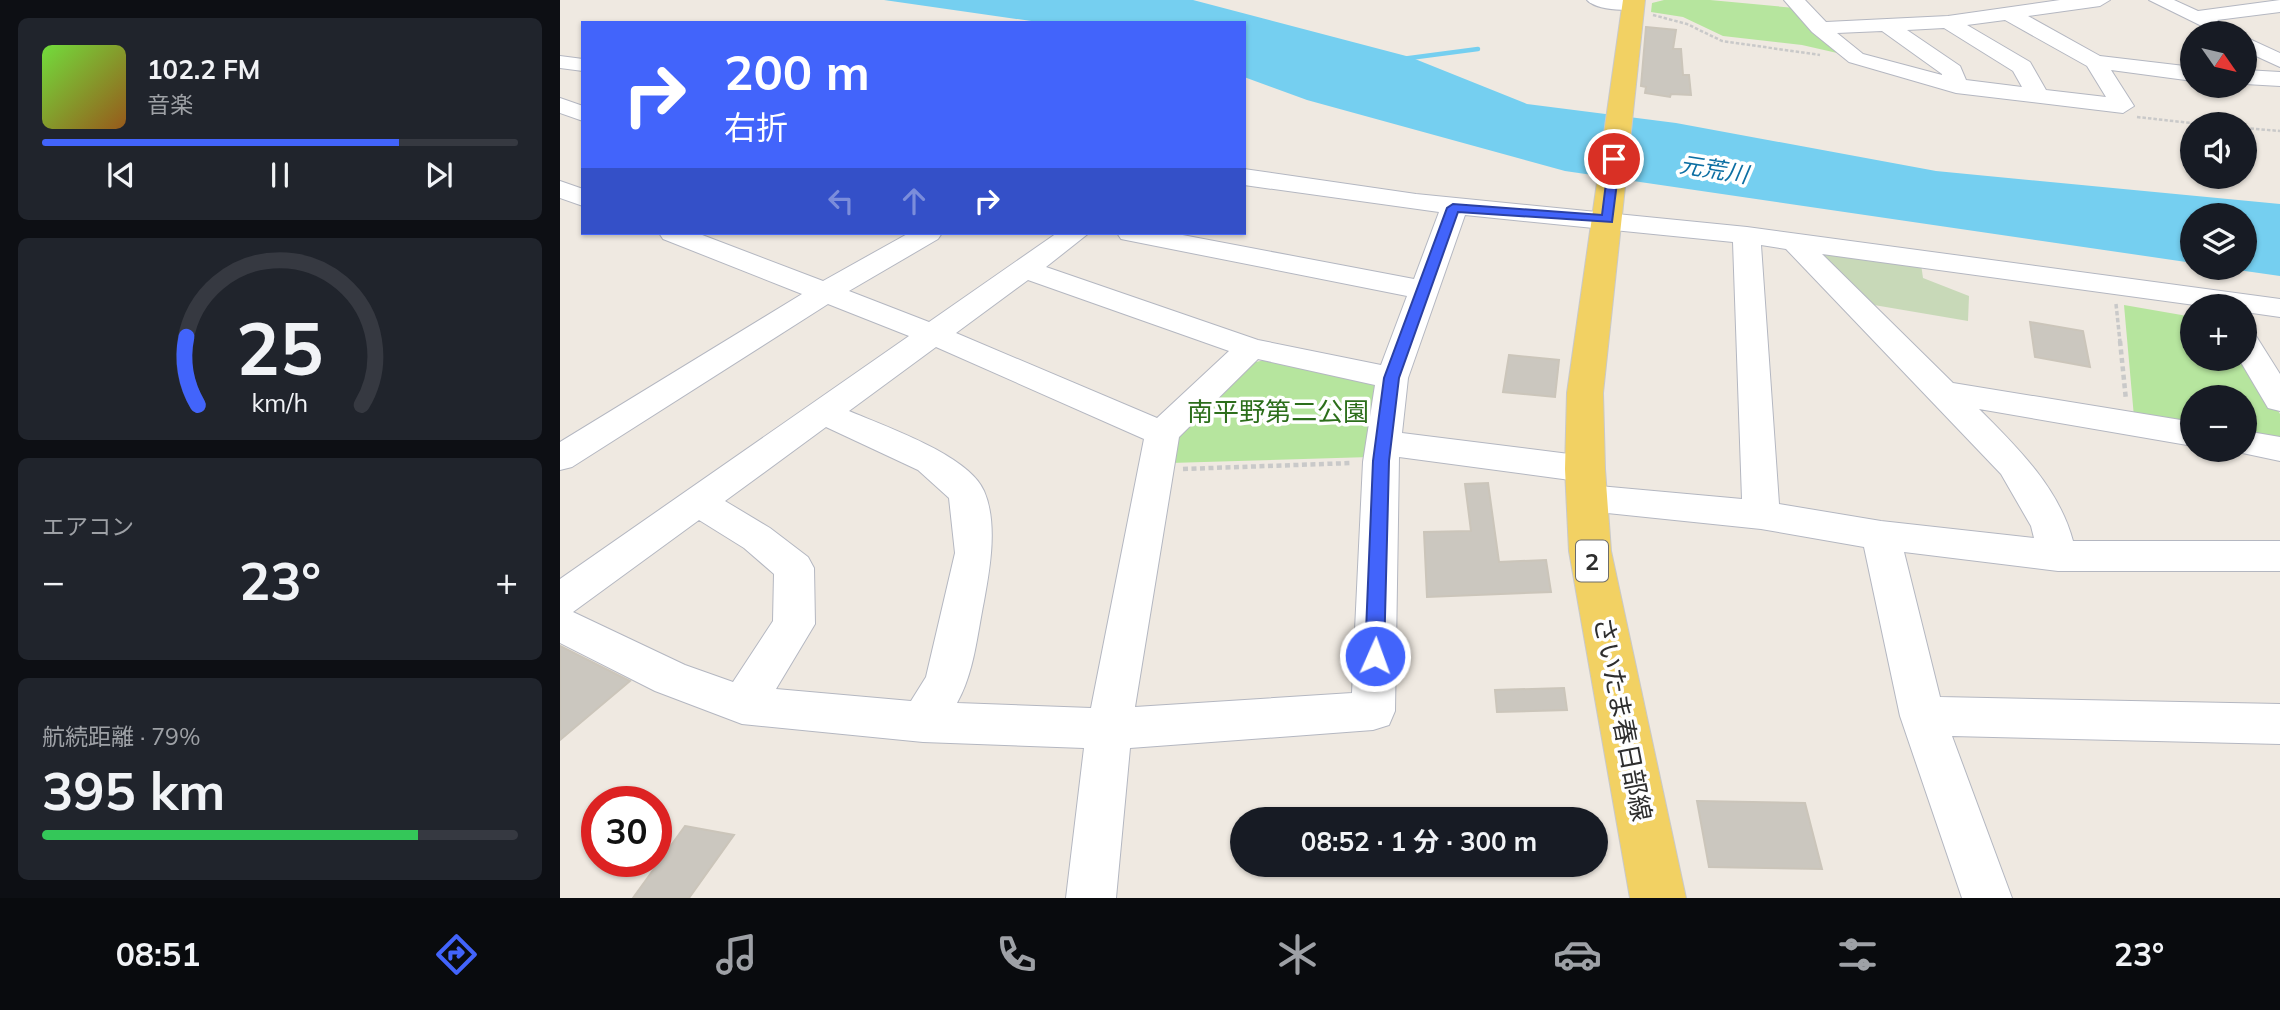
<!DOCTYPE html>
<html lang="ja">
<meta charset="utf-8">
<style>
body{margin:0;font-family:Mulish,"Noto Sans JP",sans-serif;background:#20242c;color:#f1f3f6;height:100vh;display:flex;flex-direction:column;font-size:26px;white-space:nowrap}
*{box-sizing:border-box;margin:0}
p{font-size:23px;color:#9ea1a6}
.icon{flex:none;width:38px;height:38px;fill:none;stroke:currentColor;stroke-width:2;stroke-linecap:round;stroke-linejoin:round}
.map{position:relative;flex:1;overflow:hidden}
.panel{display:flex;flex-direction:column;gap:18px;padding:18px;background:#0d0f14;width:560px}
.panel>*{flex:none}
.top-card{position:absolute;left:21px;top:21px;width:665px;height:214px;border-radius:0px;box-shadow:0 2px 5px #0004;background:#4264fb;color:#fff;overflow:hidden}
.needle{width:46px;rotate:124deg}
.tools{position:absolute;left:1620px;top:21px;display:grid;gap:14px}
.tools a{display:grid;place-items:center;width:77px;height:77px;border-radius:50%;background:#171b24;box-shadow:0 2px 5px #0004;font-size:35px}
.speed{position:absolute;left:21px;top:786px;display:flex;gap:14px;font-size:35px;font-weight:700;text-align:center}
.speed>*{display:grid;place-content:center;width:91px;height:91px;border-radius:50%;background:#171b24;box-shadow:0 2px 5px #0004;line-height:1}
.speed .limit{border:10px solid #d22;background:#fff;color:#111}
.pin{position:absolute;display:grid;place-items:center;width:60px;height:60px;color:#fff;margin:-30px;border:4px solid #fff;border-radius:50%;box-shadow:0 2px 7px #0007}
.me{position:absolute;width:77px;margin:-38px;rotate:2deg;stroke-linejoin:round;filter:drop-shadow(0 0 5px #0008)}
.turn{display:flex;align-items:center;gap:24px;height:147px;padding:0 28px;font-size:32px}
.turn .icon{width:91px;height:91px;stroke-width:2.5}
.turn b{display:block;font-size:49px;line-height:60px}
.lanes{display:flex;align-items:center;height:66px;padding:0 28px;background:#0003;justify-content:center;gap:35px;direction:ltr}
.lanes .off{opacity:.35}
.big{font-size:52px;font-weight:700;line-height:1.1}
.panel .widget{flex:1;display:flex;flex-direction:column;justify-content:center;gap:10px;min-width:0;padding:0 24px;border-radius:10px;background:#20242c}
.panel .dial{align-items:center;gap:0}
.dial svg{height:182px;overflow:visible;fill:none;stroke:#363941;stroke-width:7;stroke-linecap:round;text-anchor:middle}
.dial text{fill:#f1f3f6;stroke:none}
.song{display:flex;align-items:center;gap:21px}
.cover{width:84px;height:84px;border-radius:10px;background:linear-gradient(135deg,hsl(100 70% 55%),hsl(30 70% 35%))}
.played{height:7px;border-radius:4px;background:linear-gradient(90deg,#4264fb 75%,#363941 75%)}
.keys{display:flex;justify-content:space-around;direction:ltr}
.heat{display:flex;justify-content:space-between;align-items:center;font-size:38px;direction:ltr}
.charge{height:10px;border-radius:5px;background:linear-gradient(90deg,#34c759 79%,#363941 0)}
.trip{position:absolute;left:670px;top:807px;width:378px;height:70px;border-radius:35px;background:#171b24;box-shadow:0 2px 5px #0004;font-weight:700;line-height:70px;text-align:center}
.dock{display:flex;height:112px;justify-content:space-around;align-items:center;background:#090b0e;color:#9ea1a6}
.dock .icon{width:49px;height:49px}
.dock .selected{color:#4264fb}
.dock b{font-size:32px;color:#f1f3f6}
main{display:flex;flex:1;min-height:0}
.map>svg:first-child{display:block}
.green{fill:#b6e59e}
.cemetery{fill:#c8d9b8}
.water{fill:#75cff0}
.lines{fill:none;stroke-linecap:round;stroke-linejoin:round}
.stream{stroke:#75cff0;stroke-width:4.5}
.building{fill:#cbc7bf;stroke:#cbc5ba;stroke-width:2}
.minor-casing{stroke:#b4b7c1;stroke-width:2}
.major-casing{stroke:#c9c9c9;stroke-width:2}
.path-far2{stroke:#c9c9c9;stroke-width:2.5;stroke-dasharray:3.5 2;stroke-linecap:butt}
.path-far1{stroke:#c9c9c9;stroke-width:3.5;stroke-dasharray:4.5 2.5;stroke-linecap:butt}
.path{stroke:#c9c9c9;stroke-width:4.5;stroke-dasharray:5 3.5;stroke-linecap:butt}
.minor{fill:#fff;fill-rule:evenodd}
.major{fill:#f2d163;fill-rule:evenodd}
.route{fill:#4264fb;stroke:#2b41a3;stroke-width:2}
.labels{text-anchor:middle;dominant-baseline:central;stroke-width:7;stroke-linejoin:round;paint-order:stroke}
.far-water-label{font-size:23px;font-style:italic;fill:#0d6fa3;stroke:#fff}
.shield{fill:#fff;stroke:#6d6d6d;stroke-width:2}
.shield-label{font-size:24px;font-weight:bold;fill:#2e2e2e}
.park-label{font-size:26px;fill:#2c6e1b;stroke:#fff}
.street-label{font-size:26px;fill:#2e2e2e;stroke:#fff}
</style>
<main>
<section class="panel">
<div class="widget">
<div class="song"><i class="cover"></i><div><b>102.2 FM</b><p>音楽</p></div></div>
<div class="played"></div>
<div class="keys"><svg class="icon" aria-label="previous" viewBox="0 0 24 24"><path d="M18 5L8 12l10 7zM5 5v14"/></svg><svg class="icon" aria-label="pause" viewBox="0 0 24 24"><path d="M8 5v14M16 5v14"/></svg><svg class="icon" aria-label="next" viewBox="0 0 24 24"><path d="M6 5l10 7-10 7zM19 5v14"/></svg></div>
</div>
<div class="widget dial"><svg viewBox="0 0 100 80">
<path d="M14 69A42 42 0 1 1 86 69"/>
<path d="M14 69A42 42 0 0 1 9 39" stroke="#4264fb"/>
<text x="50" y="56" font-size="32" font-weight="700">25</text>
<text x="50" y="72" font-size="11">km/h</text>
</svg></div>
<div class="widget"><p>エアコン</p>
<div class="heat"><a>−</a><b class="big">23°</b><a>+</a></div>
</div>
<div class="widget"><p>航続距離 · 79%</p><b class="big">395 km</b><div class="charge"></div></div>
</section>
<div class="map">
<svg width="1720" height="898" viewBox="0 0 1720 898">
<rect width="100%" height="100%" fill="#efe9e1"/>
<g class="green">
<path d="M1104,0H1150L1235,8L1286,55L1242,45L1163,36L1123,17L1091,12L1092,3Z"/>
<path d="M1564,305L1633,317V359H1685V356L1720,414V441L1685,435V397H1633V426L1574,417Z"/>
<path d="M705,360L812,381L825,393L810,457L610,463L620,430L691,363Z"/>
</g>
<path class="cemetery" d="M1261,249L1361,264L1363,278L1409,296L1408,321L1314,305L1290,291L1258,256Z"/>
<path class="water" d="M324,0H633L850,57L967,104L1116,123L1376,171L1720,204V276L1664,268H1685V215H1633V263L1005,171L747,100L684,77V23H485Z"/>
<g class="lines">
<path class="stream" d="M842,59L918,49"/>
</g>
<g class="building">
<path d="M1086,27L1116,30L1113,49H1121L1123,75H1129L1131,95L1111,94L1110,97L1085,93L1086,87L1081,86Z"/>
<path d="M1470,322L1523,331L1530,367L1475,357Z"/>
<path d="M949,355L999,360L995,397L943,392Z"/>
<path d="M928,483L939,562L986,560L991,592L867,597L864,532L911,531L905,484Z"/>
<path d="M0,646L70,681L0,740Z"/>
<path d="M1004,688L1007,710L937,712L935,690Z"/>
<path d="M1137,801L1245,803L1262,869L1149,867Z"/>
<path d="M125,826L174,835L129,898H73Z"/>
</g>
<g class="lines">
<defs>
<g id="minor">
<path d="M1027,0H1080L1083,4C1074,14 1036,10 1027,0Z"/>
<path d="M1224,0H1245L1266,22L1388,16L1500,0H1550L1540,6L1468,16L1540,56L1633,67V81L1551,70L1574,106L1563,113L1396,93L1289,62L1252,32ZM1445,20L1527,66L1546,97L1486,90L1470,62L1407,25ZM1384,28L1453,71L1462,87L1406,80L1400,66L1347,30ZM1322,31L1382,74V75L1303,54L1277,33Z"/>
<path d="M1589,0H1614L1638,11L1720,0V12L1657,20L1666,27L1656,33Z"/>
<path d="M1685,37L1720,53V67L1685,51Z"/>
<path d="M0,56L23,59V71L0,68Z"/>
<path d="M1685,70L1720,72V86L1685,84Z"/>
<path d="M0,98L23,106V121L0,113Z"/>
<path d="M684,169L856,194L1187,227L1720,299V317L1685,312V306H1642L1262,254L1393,383L1633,422V446L1419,409C1457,447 1499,488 1513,541H1720V571H1498L1344,552L1380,697L1720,704V744L1392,736L1452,898H1402L1340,716L1304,547L1201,529L1028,511L1015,507L1010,498L1015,489L1028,485L1182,499L1173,242L905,215L848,378L842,433L1025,456L1038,460L1043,469L1038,478L1025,482L839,457L835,711L829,725L813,730L570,748L556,898H506L524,748L363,742L182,724L95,691L0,643V579L349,336L268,304L12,467L0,470V442L242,294L103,239L99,233H137L263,281L349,233H382L378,239L289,291L369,322L497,233H529L486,267L698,340L821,365L847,296L571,241L561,239L557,233H612L854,279L879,212L684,185ZM1201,245L1226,249L1441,474L1471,526L1474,538L1321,521L1219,504ZM468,280L669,351L597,418L396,333ZM376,347L584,439L531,708L397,703C414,673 417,636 424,601C430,568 438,523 424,491C409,455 324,426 289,411ZM698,359L815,385L803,462L792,693L575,707L619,437ZM266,427L358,470L389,498L395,553L366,677L351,701L216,689L255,624L254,568L248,557L210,528L165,501ZM139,520L184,548L214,574L213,621L173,682L125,665L13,612Z"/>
<path d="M0,181L23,189V206L0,198Z"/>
<path d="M1685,333L1696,336L1720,374V411L1708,408L1679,359H1685Z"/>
<path d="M1685,431L1720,437V461L1673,451L1685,450Z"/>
</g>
<path id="major" d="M1063,0H1085L1043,393L1045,469L1051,551L1126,898H1070L1009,551L1005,469L1007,393Z"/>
</defs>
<use href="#minor" class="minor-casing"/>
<use href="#major" class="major-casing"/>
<g class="path-far2">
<path d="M1093,15L1127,24L1162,41L1260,55"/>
<path d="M1577,117L1640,124"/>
<path d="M1685,128L1720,131"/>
</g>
<path class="path-far1" d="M1556,304L1560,342"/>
<g class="path">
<path d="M1560,341L1566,400"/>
<path d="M623,469L792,463"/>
</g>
<use href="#minor" class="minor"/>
<use href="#major" class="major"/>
</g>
<path class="route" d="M1054,156L1060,159L1052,222L898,212L839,378L829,461L824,656L822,661H808L805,656L813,461L824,378L887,208L893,204L1042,215L1049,159Z"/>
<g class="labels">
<g class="far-water-label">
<text transform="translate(1154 169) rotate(9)">元荒川</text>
</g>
<rect class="shield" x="1016" y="540.5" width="32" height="41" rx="5"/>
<g class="shield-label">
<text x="1032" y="561">2</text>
</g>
<g class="park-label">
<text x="718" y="411">南平野第二公園</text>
</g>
<g class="street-label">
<text transform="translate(1063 719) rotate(79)">さいたま春日部線</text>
</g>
</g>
</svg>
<div class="tools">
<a><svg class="needle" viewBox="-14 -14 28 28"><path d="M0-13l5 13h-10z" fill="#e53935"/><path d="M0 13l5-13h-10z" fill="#9ea1a6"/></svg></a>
<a><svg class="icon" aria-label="sound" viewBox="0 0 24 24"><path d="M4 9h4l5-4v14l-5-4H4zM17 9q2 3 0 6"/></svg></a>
<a><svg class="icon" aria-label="layers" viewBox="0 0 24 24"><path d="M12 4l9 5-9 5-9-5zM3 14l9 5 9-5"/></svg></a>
<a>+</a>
<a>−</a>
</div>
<div class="speed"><div class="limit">30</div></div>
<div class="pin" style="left:1054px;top:159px;background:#d93025"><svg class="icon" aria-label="arrive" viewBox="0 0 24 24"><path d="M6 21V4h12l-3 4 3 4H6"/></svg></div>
<svg class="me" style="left:815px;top:656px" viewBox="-20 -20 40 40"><circle r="17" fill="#4264fb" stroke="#fff" stroke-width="3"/><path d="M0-11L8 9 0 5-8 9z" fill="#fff"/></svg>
<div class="trip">08:52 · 1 分 · 300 m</div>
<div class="top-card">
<div class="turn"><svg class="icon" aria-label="right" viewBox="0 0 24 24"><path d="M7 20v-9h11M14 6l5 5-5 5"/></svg><div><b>200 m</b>右折</div></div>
<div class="lanes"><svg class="icon off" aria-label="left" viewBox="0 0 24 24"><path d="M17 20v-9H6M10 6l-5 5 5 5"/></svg><svg class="icon off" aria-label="ahead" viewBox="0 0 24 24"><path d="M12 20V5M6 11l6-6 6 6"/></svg><svg class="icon" aria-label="right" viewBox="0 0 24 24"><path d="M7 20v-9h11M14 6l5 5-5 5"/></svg></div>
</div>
</div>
</main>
<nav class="dock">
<b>08:51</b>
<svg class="icon selected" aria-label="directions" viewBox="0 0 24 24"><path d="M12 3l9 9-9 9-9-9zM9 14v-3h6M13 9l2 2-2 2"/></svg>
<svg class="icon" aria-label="music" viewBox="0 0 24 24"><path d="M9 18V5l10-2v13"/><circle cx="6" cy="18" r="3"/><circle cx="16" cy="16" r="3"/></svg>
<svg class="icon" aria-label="phone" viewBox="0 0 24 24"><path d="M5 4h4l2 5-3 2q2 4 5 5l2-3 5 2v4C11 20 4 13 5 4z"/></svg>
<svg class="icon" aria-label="climate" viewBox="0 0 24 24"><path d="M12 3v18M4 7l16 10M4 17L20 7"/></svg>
<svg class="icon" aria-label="car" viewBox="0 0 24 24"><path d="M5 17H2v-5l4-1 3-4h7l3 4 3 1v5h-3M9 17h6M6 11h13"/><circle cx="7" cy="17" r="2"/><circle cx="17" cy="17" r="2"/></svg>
<svg class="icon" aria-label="filters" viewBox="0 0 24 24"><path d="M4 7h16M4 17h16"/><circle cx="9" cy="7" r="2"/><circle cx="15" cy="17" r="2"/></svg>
<b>23°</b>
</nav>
